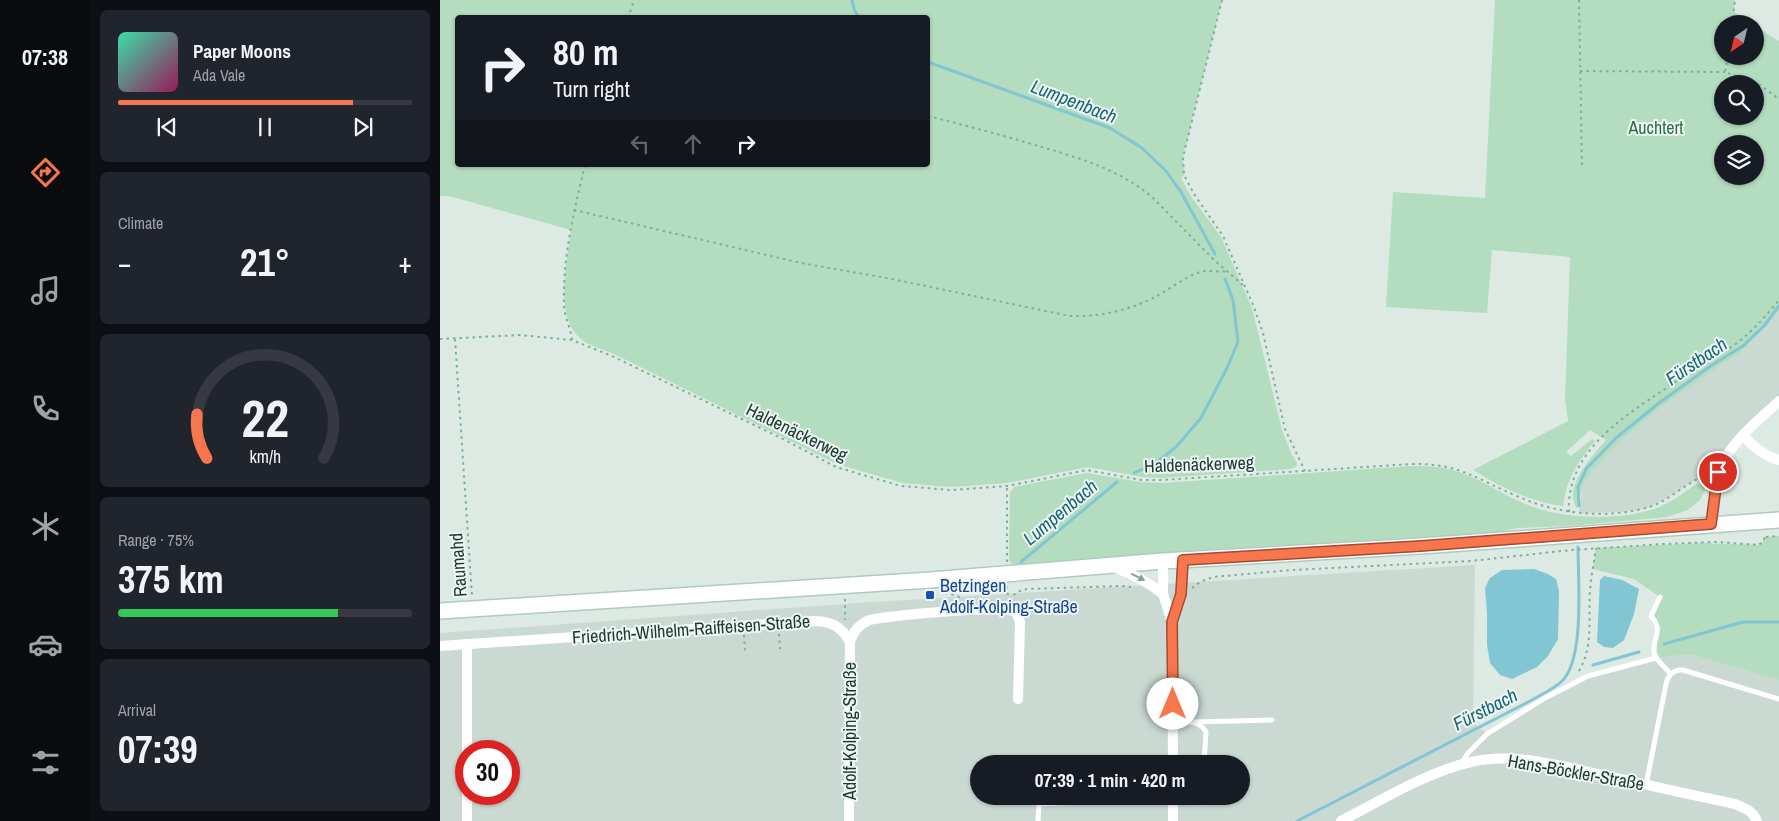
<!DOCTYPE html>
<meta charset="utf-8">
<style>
body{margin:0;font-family:"Archivo Narrow",sans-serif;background:#20242c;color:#f1f3f6;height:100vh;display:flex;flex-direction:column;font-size:19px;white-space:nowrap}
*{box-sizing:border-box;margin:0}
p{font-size:16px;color:#9ea1a6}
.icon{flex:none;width:28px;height:28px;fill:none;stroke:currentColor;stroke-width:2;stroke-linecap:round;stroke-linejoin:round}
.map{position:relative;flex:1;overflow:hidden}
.drawer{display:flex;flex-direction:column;gap:10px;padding:10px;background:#0d0f14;width:350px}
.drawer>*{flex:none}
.guide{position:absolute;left:15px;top:15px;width:475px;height:152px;border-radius:5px;box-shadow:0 1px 4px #0004;background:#171b24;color:#f1f3f6;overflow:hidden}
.needle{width:32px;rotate:215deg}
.buttons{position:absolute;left:1274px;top:15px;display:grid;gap:10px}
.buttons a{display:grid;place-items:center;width:50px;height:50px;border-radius:50%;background:#171b24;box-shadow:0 1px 4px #0004;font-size:25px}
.speed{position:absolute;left:15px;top:740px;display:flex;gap:10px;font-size:25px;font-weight:700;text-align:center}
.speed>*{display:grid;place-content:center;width:65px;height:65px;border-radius:50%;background:#171b24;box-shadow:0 1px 4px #0004;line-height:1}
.speed .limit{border:8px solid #d22;background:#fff;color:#111}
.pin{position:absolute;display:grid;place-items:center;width:42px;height:42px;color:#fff;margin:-21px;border:2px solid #fff;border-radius:50%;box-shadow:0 1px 5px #0007}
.me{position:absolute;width:55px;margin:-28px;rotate:0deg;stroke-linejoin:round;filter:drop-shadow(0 0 4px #0008)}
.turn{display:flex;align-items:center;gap:18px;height:105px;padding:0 15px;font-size:22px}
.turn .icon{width:65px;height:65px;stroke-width:2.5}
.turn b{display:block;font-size:35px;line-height:42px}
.lanes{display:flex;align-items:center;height:48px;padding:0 15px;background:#0003;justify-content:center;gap:25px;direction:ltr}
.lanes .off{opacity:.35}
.big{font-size:38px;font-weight:800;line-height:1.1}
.drawer .card{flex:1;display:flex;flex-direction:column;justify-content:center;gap:8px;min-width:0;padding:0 18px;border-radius:8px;background:#20242c}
.drawer .dial{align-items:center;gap:0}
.dial svg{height:130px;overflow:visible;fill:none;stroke:#363941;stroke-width:7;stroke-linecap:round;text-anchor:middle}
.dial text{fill:#f1f3f6;stroke:none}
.song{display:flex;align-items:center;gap:15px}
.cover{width:60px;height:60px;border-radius:8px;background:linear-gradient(135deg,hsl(160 70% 55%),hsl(330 70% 35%))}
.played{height:5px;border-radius:2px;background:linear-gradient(90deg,#f7764d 80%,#363941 80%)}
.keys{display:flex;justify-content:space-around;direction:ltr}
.heat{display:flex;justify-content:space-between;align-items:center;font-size:28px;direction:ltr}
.charge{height:8px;border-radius:4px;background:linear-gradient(90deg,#34c759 75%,#363941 0)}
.trip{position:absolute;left:530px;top:755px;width:280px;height:50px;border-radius:25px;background:#171b24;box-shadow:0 1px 4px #0004;font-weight:800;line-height:50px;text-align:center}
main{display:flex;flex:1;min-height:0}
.tab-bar{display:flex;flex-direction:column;width:90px;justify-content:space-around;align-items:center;background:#090b0e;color:#9ea1a6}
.tab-bar .icon{width:35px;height:35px}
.tab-bar .on{color:#f7764d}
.tab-bar b{font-size:22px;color:#f1f3f6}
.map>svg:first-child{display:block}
.built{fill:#cbd9d3;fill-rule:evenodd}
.green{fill:#b4dcbf;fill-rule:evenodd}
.water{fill:#81c6d2}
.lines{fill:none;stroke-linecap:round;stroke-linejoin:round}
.stream{stroke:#81c6d2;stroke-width:3}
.secondary-casing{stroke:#b0cac0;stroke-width:18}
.path{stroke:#7caf9e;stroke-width:2;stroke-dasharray:2.5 4;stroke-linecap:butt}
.lane{stroke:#fff;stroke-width:5}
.street{stroke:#fff;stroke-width:10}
.secondary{stroke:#fff;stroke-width:15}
.oneway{fill:#8e9c98}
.route-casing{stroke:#a14d32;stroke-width:12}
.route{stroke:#f7764d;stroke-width:9}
.transit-dot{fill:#1a4fb4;stroke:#edf6f2;stroke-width:2}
.labels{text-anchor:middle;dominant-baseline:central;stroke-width:4;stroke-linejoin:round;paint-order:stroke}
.park-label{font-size:18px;fill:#277144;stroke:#edf6f2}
.street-label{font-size:18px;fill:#1e3932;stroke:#edf6f2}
.transit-label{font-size:18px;fill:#164399;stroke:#edf6f2;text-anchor:start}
.water-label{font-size:19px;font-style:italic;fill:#176776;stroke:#edf6f2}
</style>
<main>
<nav class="tab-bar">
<b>07:38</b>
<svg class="icon on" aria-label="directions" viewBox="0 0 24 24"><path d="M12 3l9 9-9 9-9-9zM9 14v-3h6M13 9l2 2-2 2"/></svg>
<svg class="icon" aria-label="music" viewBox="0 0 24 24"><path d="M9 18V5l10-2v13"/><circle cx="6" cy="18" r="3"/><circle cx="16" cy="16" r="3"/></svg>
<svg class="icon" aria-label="phone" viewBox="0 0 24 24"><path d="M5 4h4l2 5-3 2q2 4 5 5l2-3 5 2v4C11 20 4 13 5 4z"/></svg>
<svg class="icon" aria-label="climate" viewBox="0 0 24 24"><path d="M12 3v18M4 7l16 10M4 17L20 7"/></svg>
<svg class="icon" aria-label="car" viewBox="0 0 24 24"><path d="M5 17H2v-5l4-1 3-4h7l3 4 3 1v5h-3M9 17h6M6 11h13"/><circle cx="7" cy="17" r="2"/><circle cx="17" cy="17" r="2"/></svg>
<svg class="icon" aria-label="filters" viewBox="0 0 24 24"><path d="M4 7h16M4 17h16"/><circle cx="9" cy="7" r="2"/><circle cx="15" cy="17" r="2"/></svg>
</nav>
<section class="drawer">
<div class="card">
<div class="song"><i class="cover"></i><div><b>Paper Moons</b><p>Ada Vale</p></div></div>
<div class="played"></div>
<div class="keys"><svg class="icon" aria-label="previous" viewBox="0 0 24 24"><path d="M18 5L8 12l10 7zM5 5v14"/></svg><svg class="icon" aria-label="pause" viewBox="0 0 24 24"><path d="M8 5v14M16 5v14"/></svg><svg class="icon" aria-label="next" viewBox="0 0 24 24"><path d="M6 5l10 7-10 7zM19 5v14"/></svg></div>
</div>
<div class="card"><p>Climate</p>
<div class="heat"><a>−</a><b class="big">21°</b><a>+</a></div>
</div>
<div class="card dial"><svg viewBox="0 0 100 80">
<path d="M14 69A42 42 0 1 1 86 69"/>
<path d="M14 69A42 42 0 0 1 8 42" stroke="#f7764d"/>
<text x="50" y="56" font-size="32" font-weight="700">22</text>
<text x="50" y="72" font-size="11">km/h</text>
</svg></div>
<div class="card"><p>Range · 75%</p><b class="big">375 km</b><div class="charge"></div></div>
<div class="card"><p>Arrival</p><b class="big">07:39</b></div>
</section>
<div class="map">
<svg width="1339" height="821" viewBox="0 0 1339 821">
<rect width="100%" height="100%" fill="#ddeae4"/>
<g class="built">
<path d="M1339,311V401L1321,417L1278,473L1261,477L1221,501L1207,508L1183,512L1139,513L1142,487L1152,471L1183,439L1221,407L1284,363L1301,352Z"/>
<path d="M1035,565L1033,722L1047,734L1148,676L1216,658L1250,654L1339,680V821H0V633L433,602ZM26,751H69V794H26ZM539,764H801V796H539Z"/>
</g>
<g class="green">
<path d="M0,0H782L743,157L744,175L741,178L750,195L781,237L812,308L842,430L852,455L857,463L856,467L850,469L721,478L702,477L648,467L567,483L511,487L462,483L397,464L174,354C165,350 153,347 145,342C112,321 127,262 131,230L9,196H0ZM18,18H488V165H18Z"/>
<path d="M1055,0H1295L1294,12L1312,24H1282V56H1315V26L1339,41V311L1301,352L1284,363L1221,407L1183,439L1152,471L1142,487L1137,509C1136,506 1133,501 1133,498C1132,477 1154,454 1166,440L1150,430L1126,452L1131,456L1152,439L1155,441C1138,461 1126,480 1123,506C1091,502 1060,487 1033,470L1128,421L1125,400L1130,257L1052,250L1047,313L946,307L953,192L1045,198ZM1282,84H1315V116H1282ZM1282,144H1315V176H1282Z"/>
<path d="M971,466C984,466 997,466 1009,469C1039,476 1064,497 1093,507C1128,520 1190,521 1224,505C1236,499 1246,491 1256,484H1262L1265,490L1260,500L1248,510L1227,517L1129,526L1078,528L1052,533L732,552L577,568L569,561L570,493L574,487L647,473L701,482L722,483Z"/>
<path d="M1339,536V680L1250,654L1216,658L1214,651L1218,629L1211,616L1220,597L1194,579L1153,569L1156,548L1262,543L1319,545L1322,543L1325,537Z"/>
</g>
<g class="water">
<path d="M1094,569L1108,574L1116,579L1119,591L1118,639L1108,656L1097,667L1072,679L1060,675L1050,663L1047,645V613L1045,588L1050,578L1062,570Z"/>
<path d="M1164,576L1182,580L1199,589L1194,614L1184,640L1173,648L1164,647L1157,642L1160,580Z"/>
</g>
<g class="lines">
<g class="stream">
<path d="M412,0L414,9L419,18"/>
<path d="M488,62L670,128L702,148L726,171L741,192L775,254"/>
<path d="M694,473L716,463L736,447L761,418L787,368L798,342L793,300L785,279"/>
<path d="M1139,506L1138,487L1146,469L1176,438L1219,403L1272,365L1303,346L1324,326L1339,306"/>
<path d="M581,562L677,482"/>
<path d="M1224,644L1303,622H1339"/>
<path d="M1153,665L1199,652"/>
<path d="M857,821L1092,700C1102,694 1114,689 1122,681C1145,659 1138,579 1138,547"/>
</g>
<defs>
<path id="secondary" d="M0,611L491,580L723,561L981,546L1339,520"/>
</defs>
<use href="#secondary" class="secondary-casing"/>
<g class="path">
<path d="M782,0L743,157L744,175L754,194L783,236L814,307L823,333L845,429L865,471"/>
<path d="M1139,0L1142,166"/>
<path d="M188,18L194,0"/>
<path d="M1292,24L1295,0"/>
<path d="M1288,56L1285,72L1320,85L1339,99"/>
<path d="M1140,71L1285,72"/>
<path d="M488,116C523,125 559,134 595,145C636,157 680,169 713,198L773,259L804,286"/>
<path d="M134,210L361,263L452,279L630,316C658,317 687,311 713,298C727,291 745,277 760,272C768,269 778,273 787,271"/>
<path d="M0,339L80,335L132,340L172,356L345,440L396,467L461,486L511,490L567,486L647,470L701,480H722L972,464C1020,463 1038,480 1079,497C1118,514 1165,519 1206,508C1228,502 1245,483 1266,475"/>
<path d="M15,339L32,596"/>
<path d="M132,340C131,329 125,318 124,307C122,259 134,211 145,165"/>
<path d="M1129,512C1126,455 1177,421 1219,393C1233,384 1246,373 1260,364C1270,358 1282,353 1293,346C1311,333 1325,317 1339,300"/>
<path d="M1326,537L1339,536"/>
<path d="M567,562V486"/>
<path d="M567,586L568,599"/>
<path d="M752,588L760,582L773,577L852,570L1031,561L1131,550L1224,544L1276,542L1319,545L1324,540L1325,534"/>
<path d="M505,593L515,595L523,599"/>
<path d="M405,599V620"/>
<path d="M569,600L577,592L587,589L681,586L691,587"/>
<path d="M339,634L340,649"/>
<path d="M304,635L305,651"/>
<path d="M1139,671C1154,645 1148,619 1150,591C1151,577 1154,562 1156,548"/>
</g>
<g class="lane">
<path d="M1220,597L1211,616C1224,631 1213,636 1214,651C1214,659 1226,668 1231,674"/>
<path d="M754,722L832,720"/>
<path d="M733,723C746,722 759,719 766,732L764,764"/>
<path d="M1021,764L1028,753L1047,734L1105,698L1148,676L1216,658"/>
<path d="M1206,785L1226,684C1228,676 1233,669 1243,670L1339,699"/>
<path d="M679,796L680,798L733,799"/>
<path d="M760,803L763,796"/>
<path d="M598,821L599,804L645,802L646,796"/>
</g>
<g class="street">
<path d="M1303,435C1313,447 1324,456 1339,460"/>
<path d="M1271,524C1273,507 1273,487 1279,471C1290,442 1318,421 1339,401"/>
<path d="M723,561V594L732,622"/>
<path d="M674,567C692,574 707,581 723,594"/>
<path d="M0,646L373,621C391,621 401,626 410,642C414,630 419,625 429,620C451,616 562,604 576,612L580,622L578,699"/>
<path d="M27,751V644"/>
<path d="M733,764L732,622L741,594L743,559"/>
<path d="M27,821V794"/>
<path d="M409,821L410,642"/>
<path d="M733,821V796"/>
<path d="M901,821C940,801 989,771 1031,762C1075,752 1120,766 1162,775C1207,785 1251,795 1295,804C1305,808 1313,811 1317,821"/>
</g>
<use href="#secondary" class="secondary"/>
</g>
<defs><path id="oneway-solid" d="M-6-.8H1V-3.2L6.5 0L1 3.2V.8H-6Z" transform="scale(1.25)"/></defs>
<use class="oneway" href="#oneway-solid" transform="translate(698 577) rotate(27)"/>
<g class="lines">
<defs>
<path id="route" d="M733,704L732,622L741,594L743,560L981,546L1271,524L1278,472"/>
</defs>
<use href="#route" class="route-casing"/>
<use href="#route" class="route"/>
</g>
<rect class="transit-dot" x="485" y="590" width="10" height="10" rx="2.5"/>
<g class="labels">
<g class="park-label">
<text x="1216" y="127">Auchtert</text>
</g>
<g class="street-label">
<text transform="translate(357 432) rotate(26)">Haldenäckerweg</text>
<text transform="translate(759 464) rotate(-2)">Haldenäckerweg</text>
<text transform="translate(18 565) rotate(-94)">Raumahd</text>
<text transform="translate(251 629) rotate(-4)">Friedrich-Wilhelm-Raiffeisen-Straße</text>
<text transform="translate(409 731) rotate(-90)">Adolf-Kolping-Straße</text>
<text transform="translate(1136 772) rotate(10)">Hans-Böckler-Straße</text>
</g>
<g class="transit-label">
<text x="500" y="585">Betzingen<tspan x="500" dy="21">Adolf-Kolping-Straße</tspan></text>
</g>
<g class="water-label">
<text transform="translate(634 101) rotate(21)">Lumpenbach</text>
<text transform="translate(1256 361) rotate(-34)">Fürstbach</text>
<text transform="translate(620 512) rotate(-40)">Lumpenbach</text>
<text transform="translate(1045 709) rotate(-27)">Fürstbach</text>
</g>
</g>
</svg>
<div class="buttons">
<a><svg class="needle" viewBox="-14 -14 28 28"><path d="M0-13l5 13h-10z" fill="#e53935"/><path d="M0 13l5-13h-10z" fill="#9ea1a6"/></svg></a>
<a><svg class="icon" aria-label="search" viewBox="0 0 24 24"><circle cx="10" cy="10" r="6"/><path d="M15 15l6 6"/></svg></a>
<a><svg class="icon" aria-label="layers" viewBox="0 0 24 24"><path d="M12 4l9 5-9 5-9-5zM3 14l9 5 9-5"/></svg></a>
</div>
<div class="speed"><div class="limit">30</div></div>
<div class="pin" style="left:1278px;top:472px;background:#d93025"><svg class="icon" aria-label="arrive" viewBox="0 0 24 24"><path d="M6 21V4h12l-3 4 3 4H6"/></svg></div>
<svg class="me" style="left:733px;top:704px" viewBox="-20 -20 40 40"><circle r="19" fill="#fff"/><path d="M0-13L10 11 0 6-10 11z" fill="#f7764d"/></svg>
<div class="trip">07:39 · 1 min · 420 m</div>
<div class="guide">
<div class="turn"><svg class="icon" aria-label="right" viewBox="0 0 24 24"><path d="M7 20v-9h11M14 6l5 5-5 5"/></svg><div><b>80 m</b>Turn right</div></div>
<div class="lanes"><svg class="icon off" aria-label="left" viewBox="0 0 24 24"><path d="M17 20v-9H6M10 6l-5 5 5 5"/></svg><svg class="icon off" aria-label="ahead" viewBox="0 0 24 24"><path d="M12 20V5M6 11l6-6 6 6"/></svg><svg class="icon" aria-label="right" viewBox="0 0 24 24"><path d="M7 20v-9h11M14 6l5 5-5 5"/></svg></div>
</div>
</div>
</main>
